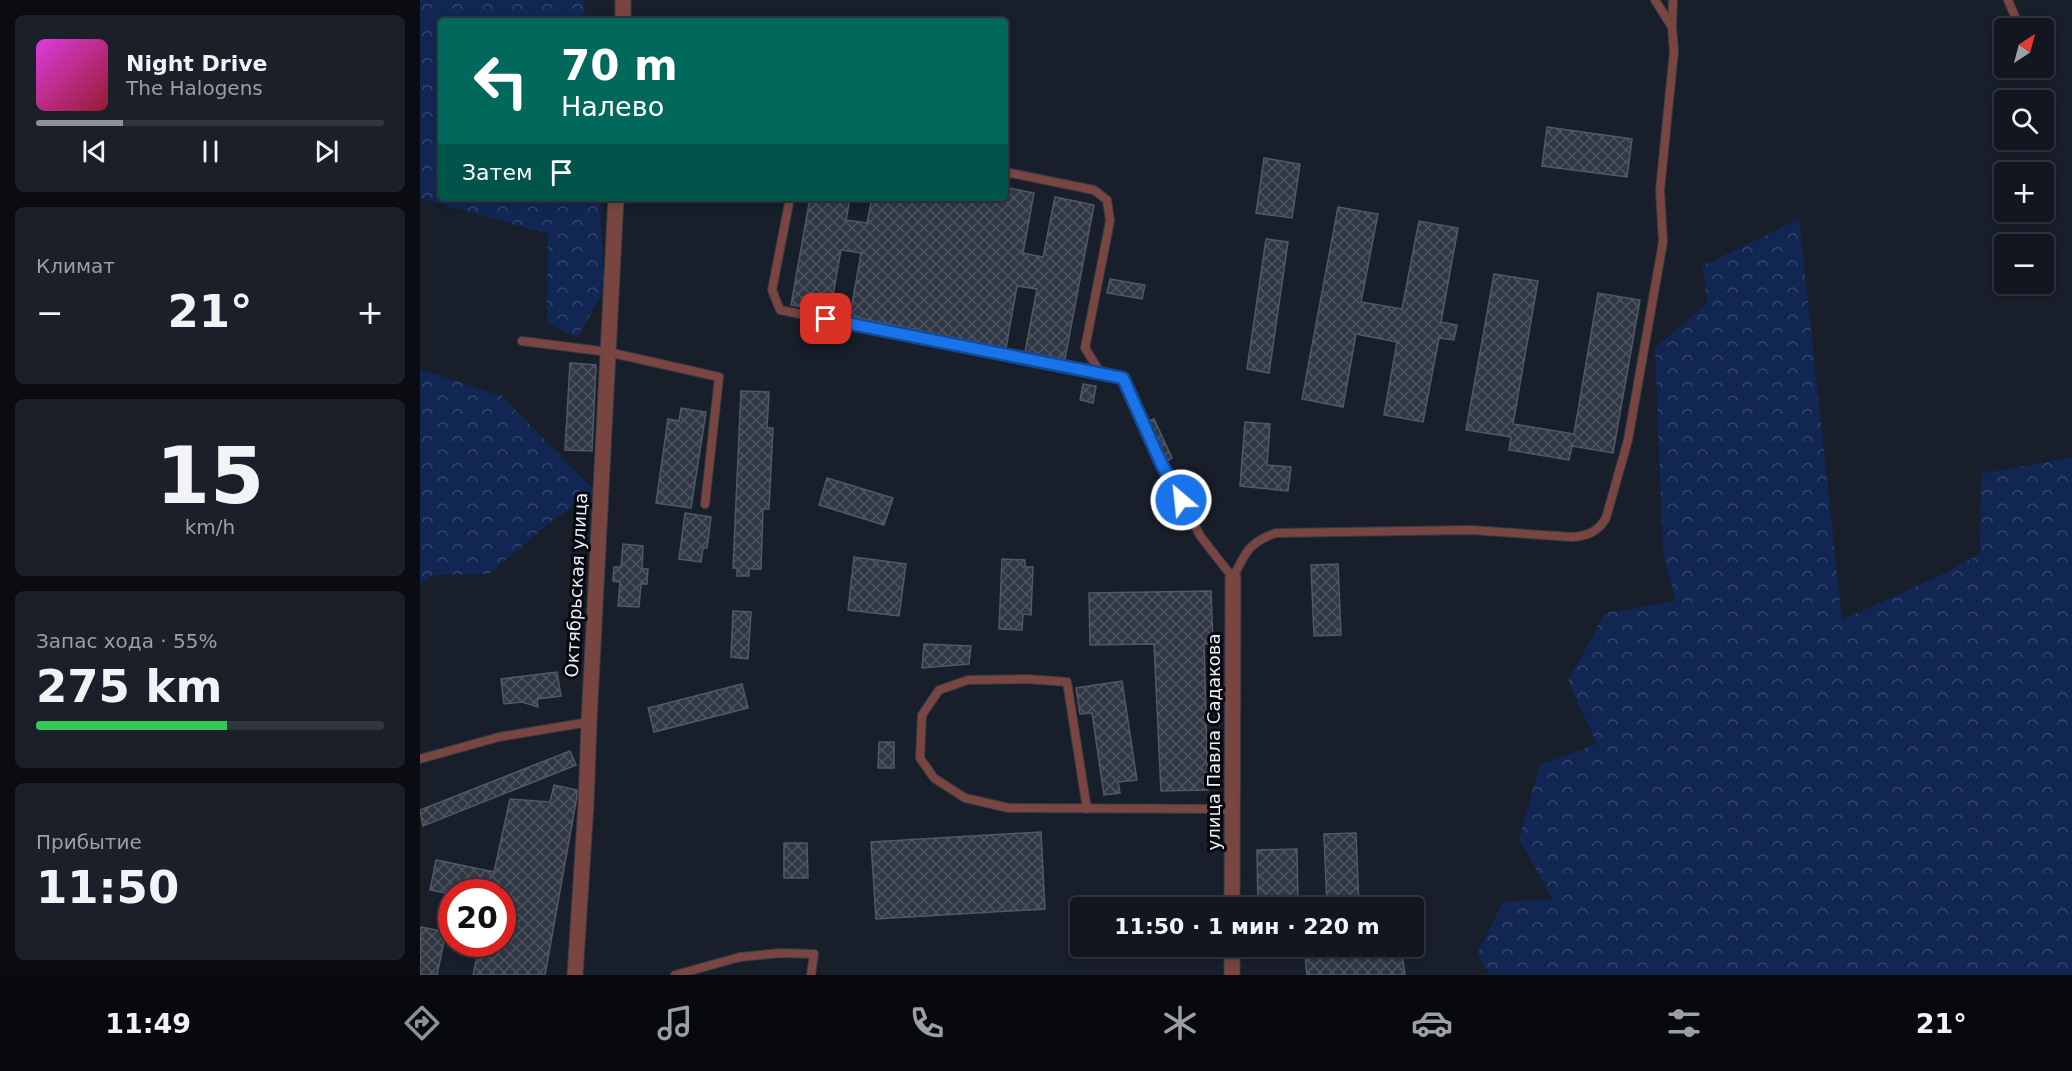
<!DOCTYPE html>
<html lang="ru">
<meta charset="utf-8">
<style>
body{margin:0;font-family:"DejaVu Sans",sans-serif;background:#1b1f29;color:#f1f3f6;height:100vh;display:flex;flex-direction:column;font-size:22px;white-space:nowrap}
*{box-sizing:border-box;margin:0}
p{font-size:20px;color:#9c9fa5}
.icon{flex:none;width:33px;height:33px;fill:none;stroke:currentColor;stroke-width:2;stroke-linecap:round;stroke-linejoin:round}
.map{position:relative;flex:1;overflow:hidden}
.sheet{display:flex;flex-direction:column;gap:15px;padding:15px;background:#0a0c12;width:420px}
.sheet>*{flex:none}
.guide{position:absolute;left:18px;top:18px;width:570px;height:183px;border-radius:6px;box-shadow:0 3px 9px #0003,0 0 0 2px #31353e;background:#00695c;color:#fff;overflow:hidden}
.needle{width:39px;rotate:36deg}
.tools{position:absolute;left:1574px;top:18px;display:grid;gap:12px}
.tools a{display:grid;place-items:center;width:60px;height:60px;border-radius:6px;background:#121620;box-shadow:0 3px 9px #0003,0 0 0 2px #31353e;font-size:30px}
.speed{position:absolute;left:18px;top:879px;display:flex;gap:12px;font-size:30px;font-weight:700;text-align:center}
.speed>*{display:grid;place-content:center;width:78px;height:78px;border-radius:50%;background:#121620;box-shadow:0 3px 9px #0003,0 0 0 2px #31353e;line-height:1}
.speed .limit{border:9px solid #d22;background:#fff;color:#111}
.pin{position:absolute;display:grid;place-items:center;width:51px;height:51px;color:#fff;margin:-26px;border-radius:12px;box-shadow:0 3px 9px #0006}
.me{position:absolute;width:66px;margin:-33px;rotate:332deg;stroke-linejoin:round;filter:drop-shadow(0 0 4px #0008)}
.turn{display:flex;align-items:center;gap:21px;height:126px;padding:0 24px;font-size:27px}
.turn .icon{width:78px;height:78px;stroke-width:2.5}
.turn b{display:block;font-size:42px;line-height:51px}
.then{display:flex;align-items:center;height:57px;padding:0 24px;background:#0003;gap:12px;font-size:22px}
.big{font-size:45px;font-weight:700;line-height:1.1}
.sheet .widget{flex:1;display:flex;flex-direction:column;justify-content:center;gap:9px;min-width:0;padding:0 21px;border-radius:9px;background:#1b1f29}
.sheet .dial{align-items:center;gap:0}
.dial b{font-size:78px;line-height:1}
.song{display:flex;align-items:center;gap:18px}
.cover{width:72px;height:72px;border-radius:9px;background:linear-gradient(135deg,hsl(300 70% 55%),hsl(350 70% 35%))}
.played{height:6px;border-radius:3px;background:linear-gradient(90deg,#8c9099 25%,#31353e 25%)}
.keys{display:flex;justify-content:space-around;direction:ltr}
.heat{display:flex;justify-content:space-between;align-items:center;font-size:33px;direction:ltr}
.charge{height:9px;border-radius:4px;background:linear-gradient(90deg,#34c759 55%,#31353e 0)}
.trip{position:absolute;left:650px;top:897px;width:354px;height:60px;border-radius:6px;background:#121620;box-shadow:0 3px 9px #0003,0 0 0 2px #31353e;font-weight:700;line-height:60px;text-align:center}
.menu{display:flex;height:96px;justify-content:space-around;align-items:center;background:#07090d;color:#9c9fa5}
.menu .icon{width:42px;height:42px}
.menu .current{color:#8c9099}
.menu b{font-size:27px;color:#f1f3f6}
main{display:flex;flex:1;min-height:0}
.map>svg:first-child{display:block}
.forest{fill:url(#forest-crowns)}
.building{fill:url(#building-cross-hatch);stroke:#515866;stroke-width:1.5}
.lines{fill:none;stroke-linecap:round;stroke-linejoin:round}
.lane-casing{stroke:#363b47;stroke-width:10}
.street-casing{stroke:#363b47;stroke-width:17}
.lane{stroke:#784541;stroke-width:8}
.street{stroke:#784541;stroke-width:15}
.route-casing{stroke:#114b97;stroke-width:15}
.route{stroke:#1a73e8;stroke-width:10}
.labels{text-anchor:middle;dominant-baseline:central;stroke-width:6;stroke-linejoin:round;paint-order:stroke}
.street-label{font-size:18px;fill:#ecf0f9;stroke:#06080e}
</style>
<main>
<section class="sheet">
<div class="widget">
<div class="song"><i class="cover"></i><div><b>Night Drive</b><p>The Halogens</p></div></div>
<div class="played"></div>
<div class="keys"><svg class="icon" aria-label="previous" viewBox="0 0 24 24"><path d="M18 5L8 12l10 7zM5 5v14"/></svg><svg class="icon" aria-label="pause" viewBox="0 0 24 24"><path d="M8 5v14M16 5v14"/></svg><svg class="icon" aria-label="next" viewBox="0 0 24 24"><path d="M6 5l10 7-10 7zM19 5v14"/></svg></div>
</div>
<div class="widget"><p>Климат</p>
<div class="heat"><a>−</a><b class="big">21°</b><a>+</a></div>
</div>
<div class="widget dial"><b>15</b><p>km/h</p></div>
<div class="widget"><p>Запас хода · 55%</p><b class="big">275 km</b><div class="charge"></div></div>
<div class="widget"><p>Прибытие</p><b class="big">11:50</b></div>
</section>
<div class="map">
<svg width="1652" height="975" viewBox="0 0 1652 975">
<defs>
<pattern id="forest-crowns" width="20" height="18" patternUnits="userSpaceOnUse" patternTransform="scale(1.5)"><rect width="20" height="18" fill="#122653"/><path d="M2 6a3 3 0 1 1 6 0M12 15a3 3 0 1 1 6 0" fill="none" stroke="#35466c"/></pattern>
<pattern id="building-cross-hatch" width="8" height="8" patternUnits="userSpaceOnUse" patternTransform="scale(1.5)"><rect width="8" height="8" fill="#313844"/><path d="M0 0l8 8M0 8l8-8" fill="none" stroke="#4f5560"/></pattern>
</defs>
<rect width="100%" height="100%" fill="#181e2a"/>
<g class="forest">
<path d="M0,0H163L165,21H21V198H180L184,291L157,338L127,323L128,234L0,198Z"/>
<path d="M1379,219L1422,620L1525,573L1560,554L1561,474L1652,457V975H1070L1057,954L1083,902L1132,899L1099,839L1120,765L1177,744L1148,681L1185,613L1256,601L1243,554L1235,348L1288,303L1282,266Z"/>
<path d="M0,369L82,396L176,492L133,520L69,574L13,575L0,584Z"/>
</g>
<g class="building">
<path d="M1127,127L1212,139L1207,177L1122,166Z"/>
<path d="M844,158L880,164L872,218L836,213Z"/>
<path d="M585,187L614,193L603,253L623,257L635,197L674,205L645,359L605,352L617,289L597,286L586,348L430,316L441,253L421,250L410,312L371,305L390,198H430L426,220L447,223L452,198H585Z"/>
<path d="M918,207L958,214L941,302L982,309L999,221L1038,228L1021,322L1037,325L1034,340L1019,338L1003,422L964,415L977,342L936,334L923,407L882,399Z"/>
<path d="M846,239L868,242L849,373L827,369Z"/>
<path d="M1074,274L1118,281L1093,424L1154,434L1178,293L1220,300L1193,453L1152,446L1149,460L1089,450L1091,437L1046,430Z"/>
<path d="M690,279L725,285L722,299L687,293Z"/>
<path d="M150,363L176,365L172,451L145,450Z"/>
<path d="M663,384L676,386L673,403L660,400Z"/>
<path d="M321,391L349,392L347,428H353L349,509H343L341,569H329V576H317V568H313Z"/>
<path d="M261,408L286,412L271,508L236,503L248,419L259,421Z"/>
<path d="M734,419L752,458L747,461L729,421Z"/>
<path d="M825,422L850,424L847,465L871,467L868,491L820,486Z"/>
<path d="M407,478L473,498L464,525L399,505Z"/>
<path d="M265,513L291,517L287,548H283L281,562L259,559Z"/>
<path d="M203,544L223,546L222,569H228L227,584H221L219,607L198,606L200,582L193,581L194,567H201Z"/>
<path d="M434,557L486,564L479,616L428,610Z"/>
<path d="M582,559L605,560V567H613L611,615L603,614L602,630L579,629Z"/>
<path d="M918,564L921,635L894,636L891,565Z"/>
<path d="M791,591L793,643L784,644L788,790L741,791L734,644L670,645L669,593Z"/>
<path d="M313,611L331,612L328,659L311,657Z"/>
<path d="M504,644L551,646L549,664L502,668Z"/>
<path d="M137,672L141,696L117,699L118,707L102,702L84,704L81,679Z"/>
<path d="M702,681L717,780L698,782L700,793L684,795L672,713L660,714L656,688Z"/>
<path d="M322,684L328,708L234,732L228,708Z"/>
<path d="M459,742H474V768H458Z"/>
<path d="M150,751L156,765L3,826L0,810Z"/>
<path d="M134,785L157,790V796L125,975H53L60,944H82V892H32V894L10,890L16,860L74,872L90,799L130,802Z"/>
<path d="M621,832L625,909L456,919L451,842Z"/>
<path d="M936,833L939,907L907,908L904,834Z"/>
<path d="M364,843H387L388,878H364Z"/>
<path d="M877,849L878,908H838L837,850Z"/>
<path d="M1,927L26,932L17,975H0Z"/>
<path d="M884,946H981L985,975H887Z"/>
</g>
<g class="lines">
<defs>
<g id="lane">
<path d="M1588,0L1596,19"/>
<path d="M1252,26L1253,0"/>
<path d="M585,172L674,190L687,200L690,221L665,348L680,372"/>
<path d="M370,198L352,290L360,310L703,378L741,463L781,537L813,578C825,553 829,542 856,533L1051,530L1152,537C1167,536 1178,532 1186,518L1208,440L1243,242L1240,190L1254,51L1252,27L1235,0"/>
<path d="M102,341L188,352L299,377L285,504"/>
<path d="M0,759L79,737L169,722"/>
<path d="M667,809L647,682L607,679L548,680L519,690L502,715L500,758L514,778L545,798L589,808L812,809"/>
<path d="M255,975L320,957L361,953L394,954L391,975"/>
</g>
<g id="street">
<path d="M203,21V0"/>
<path d="M812,908L813,578"/>
<path d="M155,975L166,804L169,722L196,198"/>
<path d="M812,975V946"/>
</g>
</defs>
<use href="#lane" class="lane-casing"/>
<use href="#street" class="street-casing"/>
<use href="#lane" class="lane"/>
<use href="#street" class="street"/>
</g>
<g class="lines">
<defs>
<path id="route" d="M406,319L703,378L741,463L761,500"/>
</defs>
<use href="#route" class="route-casing"/>
<use href="#route" class="route"/>
</g>
<g class="labels">
<g class="street-label">
<text transform="translate(156 585) rotate(-87)">Октябрьская улица</text>
<text transform="translate(793 742) rotate(-90)">улица Павла Садакова</text>
</g>
</g>
</svg>
<div class="tools">
<a><svg class="needle" viewBox="-14 -14 28 28"><path d="M0-13l5 13h-10z" fill="#e53935"/><path d="M0 13l5-13h-10z" fill="#9c9fa5"/></svg></a>
<a><svg class="icon" aria-label="search" viewBox="0 0 24 24"><circle cx="10" cy="10" r="6"/><path d="M15 15l6 6"/></svg></a>
<a>+</a>
<a>−</a>
</div>
<div class="speed"><div class="limit">20</div></div>
<div class="pin" style="left:406px;top:319px;background:#d93025"><svg class="icon" aria-label="arrive" viewBox="0 0 24 24"><path d="M6 21V4h12l-3 4 3 4H6"/></svg></div>
<svg class="me" style="left:761px;top:500px" viewBox="-20 -20 40 40"><circle r="17" fill="#1a73e8" stroke="#fff" stroke-width="3"/><path d="M0-11L8 9 0 5-8 9z" fill="#fff"/></svg>
<div class="trip">11:50 · 1 мин · 220 m</div>
<div class="guide">
<div class="turn"><svg class="icon" aria-label="left" viewBox="0 0 24 24"><path d="M17 20v-9H6M10 6l-5 5 5 5"/></svg><div><b>70 m</b>Налево</div></div>
<div class="then">Затем<svg class="icon" aria-label="arrive" viewBox="0 0 24 24"><path d="M6 21V4h12l-3 4 3 4H6"/></svg></div>
</div>
</div>
</main>
<nav class="menu">
<b>11:49</b>
<svg class="icon current" aria-label="directions" viewBox="0 0 24 24"><path d="M12 3l9 9-9 9-9-9zM9 14v-3h6M13 9l2 2-2 2"/></svg>
<svg class="icon" aria-label="music" viewBox="0 0 24 24"><path d="M9 18V5l10-2v13"/><circle cx="6" cy="18" r="3"/><circle cx="16" cy="16" r="3"/></svg>
<svg class="icon" aria-label="phone" viewBox="0 0 24 24"><path d="M5 4h4l2 5-3 2q2 4 5 5l2-3 5 2v4C11 20 4 13 5 4z"/></svg>
<svg class="icon" aria-label="climate" viewBox="0 0 24 24"><path d="M12 3v18M4 7l16 10M4 17L20 7"/></svg>
<svg class="icon" aria-label="car" viewBox="0 0 24 24"><path d="M5 17H2v-5l4-1 3-4h7l3 4 3 1v5h-3M9 17h6M6 11h13"/><circle cx="7" cy="17" r="2"/><circle cx="17" cy="17" r="2"/></svg>
<svg class="icon" aria-label="filters" viewBox="0 0 24 24"><path d="M4 7h16M4 17h16"/><circle cx="9" cy="7" r="2"/><circle cx="15" cy="17" r="2"/></svg>
<b>21°</b>
</nav>
